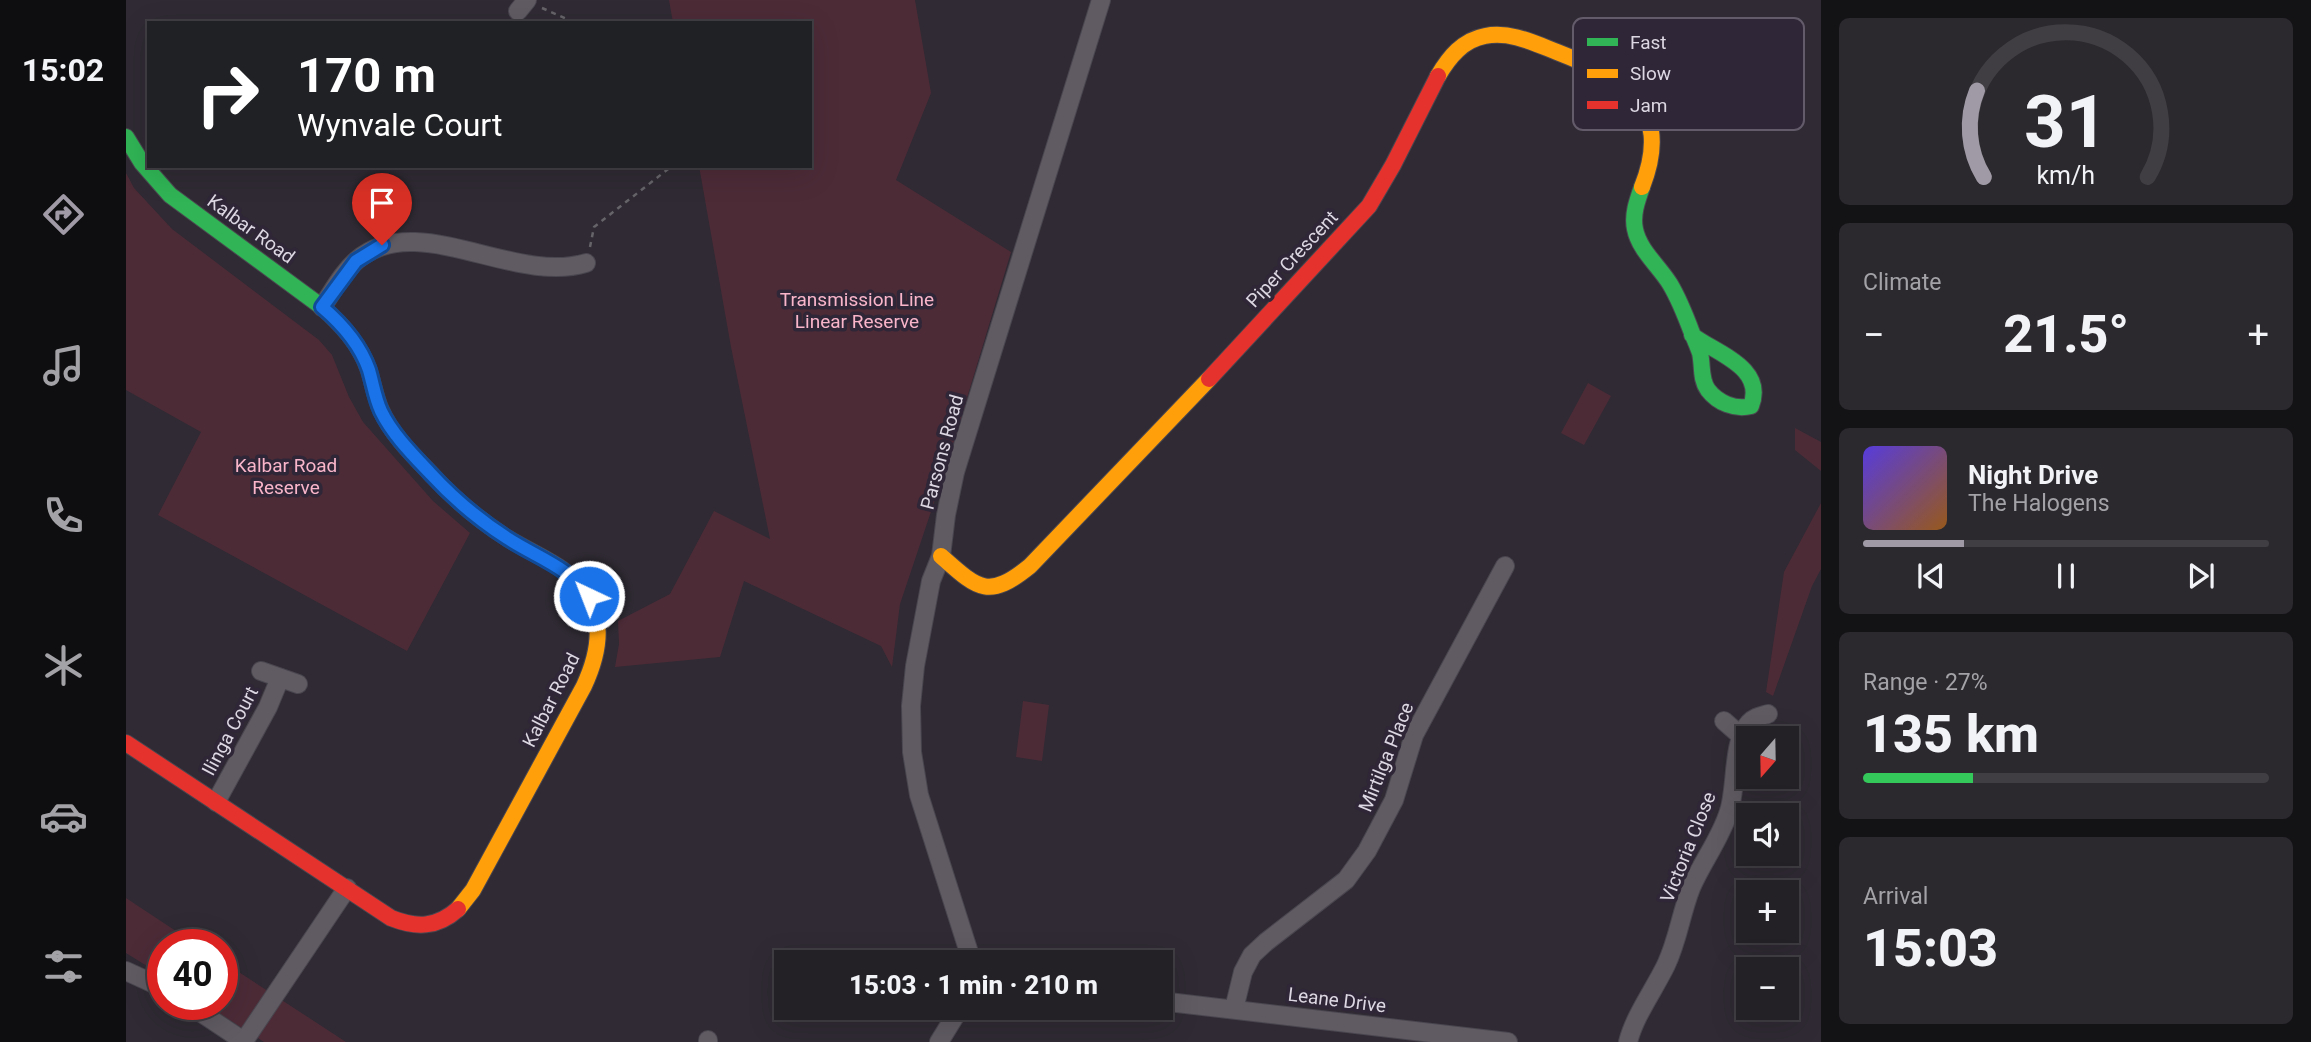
<!DOCTYPE html>
<meta charset="utf-8">
<style>
body{margin:0;font-family:Roboto,sans-serif;background:#2b282e;color:#f1f3f6;height:100vh;display:flex;flex-direction:column;font-size:26px;white-space:nowrap}
*{box-sizing:border-box;margin:0}
p{font-size:23px;color:#a3a3a7}
.icon{flex:none;width:38px;height:38px;fill:none;stroke:currentColor;stroke-width:2;stroke-linecap:round;stroke-linejoin:round}
.map{position:relative;flex:1;overflow:hidden}
.sheet{display:flex;flex-direction:column;gap:18px;padding:18px;background:#131215;width:490px}
.sheet>*{flex:none}
.top-card{position:absolute;left:21px;top:21px;width:665px;height:147px;border-radius:0px;box-shadow:0 7px 28px #0002,0 0 0 2px #403e43;background:#202124;color:#fff;overflow:hidden}
.needle{width:46px;rotate:200deg}
.fabs{position:absolute;left:1610px;top:726px;display:grid;gap:14px}
.fabs a{display:grid;place-items:center;width:63px;height:63px;border-radius:0px;background:#232026;box-shadow:0 7px 28px #0002,0 0 0 2px #403e43;font-size:35px}
.speed{position:absolute;left:21px;top:929px;display:flex;gap:14px;font-size:35px;font-weight:700;text-align:center}
.speed>*{display:grid;place-content:center;width:91px;height:91px;border-radius:50%;background:#232026;box-shadow:0 7px 28px #0002,0 0 0 2px #403e43;line-height:1}
.speed .limit{border:10px solid #d22;background:#fff;color:#111}
.pin{position:absolute;display:grid;place-items:center;width:60px;height:60px;color:#fff;margin:-72px -30px;border-radius:50% 50% 50% 0;rotate:-45deg;box-shadow:0 0 7px #0007}
.pin .icon{rotate:45deg}
.me{position:absolute;width:77px;margin:-38px;rotate:317deg;stroke-linejoin:round;filter:drop-shadow(0 0 5px #0008)}
.turn{display:flex;align-items:center;gap:24px;height:147px;padding:0 35px;font-size:32px}
.turn .icon{width:91px;height:91px;stroke-width:2.5}
.turn b{display:block;font-size:49px;line-height:60px}
.big{font-size:52px;font-weight:800;line-height:1.1}
.sheet .card{flex:1;display:flex;flex-direction:column;justify-content:center;gap:10px;min-width:0;padding:0 24px;border-radius:10px;background:#2b282e}
.sheet .dial{align-items:center;gap:0}
.dial svg{height:182px;overflow:visible;fill:none;stroke:#403e43;stroke-width:7;stroke-linecap:round;text-anchor:middle}
.dial text{fill:#f1f3f6;stroke:none}
.song{display:flex;align-items:center;gap:21px}
.cover{width:84px;height:84px;border-radius:10px;background:linear-gradient(135deg,hsl(250 70% 55%),hsl(30 70% 35%))}
.played{height:7px;border-radius:4px;background:linear-gradient(90deg,#9f9aa5 25%,#403e43 25%)}
.keys{display:flex;justify-content:space-around;direction:ltr}
.heat{display:flex;justify-content:space-between;align-items:center;font-size:38px;direction:ltr}
.charge{height:10px;border-radius:5px;background:linear-gradient(90deg,#34c759 27%,#403e43 0)}
.trip{position:absolute;left:648px;top:950px;width:399px;height:70px;border-radius:0px;background:#232026;box-shadow:0 7px 28px #0002,0 0 0 2px #403e43;font-weight:800;line-height:70px;text-align:center}
main{display:flex;flex:1;min-height:0}
.tab-bar{display:flex;flex-direction:column;width:126px;justify-content:space-around;align-items:center;background:#0e0d0f;color:#a3a3a7}
.tab-bar .icon{width:49px;height:49px}
.tab-bar .active{color:#9f9aa5}
.tab-bar b{font-size:32px;color:#f1f3f6}
.map>svg:first-child{display:block}
.green{fill:#4c2b37}
.lines{fill:none;stroke-linecap:round;stroke-linejoin:round}
.lane-casing{stroke:#4a464f;stroke-width:11}
.street-casing{stroke:#4a464f;stroke-width:20}
.fast-casing{stroke:#4a464f;stroke-width:18}
.slow-casing{stroke:#4a464f;stroke-width:18}
.jam-casing{stroke:#4a464f;stroke-width:18}
.path{stroke:#666369;stroke-width:2.5;stroke-dasharray:5 5;stroke-linecap:butt}
.lane{stroke:#605b63;stroke-width:9}
.street{stroke:#605b63;stroke-width:18}
.fast{stroke:#30b455;stroke-width:16}
.slow{stroke:#ff9f0a;stroke-width:16}
.jam{stroke:#e5322d;stroke-width:16}
.route-casing{stroke:#114b97;stroke-width:18}
.route{stroke:#1a73e8;stroke-width:12}
.labels{text-anchor:middle;dominant-baseline:central;stroke-width:7;stroke-linejoin:round;paint-order:stroke}
.street-label{font-size:19px;fill:#dcd7e2;stroke:#2f2637}
.park-label{font-size:19px;fill:#f9b5ca;stroke:#2f2637}
.key{fill:#2f2637;stroke:#635b6a;stroke-width:2}
.key-label{font-size:19px;fill:#dcd7e2}
</style>
<main>
<nav class="tab-bar">
<b>15:02</b>
<svg class="icon active" aria-label="directions" viewBox="0 0 24 24"><path d="M12 3l9 9-9 9-9-9zM9 14v-3h6M13 9l2 2-2 2"/></svg>
<svg class="icon" aria-label="music" viewBox="0 0 24 24"><path d="M9 18V5l10-2v13"/><circle cx="6" cy="18" r="3"/><circle cx="16" cy="16" r="3"/></svg>
<svg class="icon" aria-label="phone" viewBox="0 0 24 24"><path d="M5 4h4l2 5-3 2q2 4 5 5l2-3 5 2v4C11 20 4 13 5 4z"/></svg>
<svg class="icon" aria-label="climate" viewBox="0 0 24 24"><path d="M12 3v18M4 7l16 10M4 17L20 7"/></svg>
<svg class="icon" aria-label="car" viewBox="0 0 24 24"><path d="M5 17H2v-5l4-1 3-4h7l3 4 3 1v5h-3M9 17h6M6 11h13"/><circle cx="7" cy="17" r="2"/><circle cx="17" cy="17" r="2"/></svg>
<svg class="icon" aria-label="filters" viewBox="0 0 24 24"><path d="M4 7h16M4 17h16"/><circle cx="9" cy="7" r="2"/><circle cx="15" cy="17" r="2"/></svg>
</nav>
<div class="map">
<svg width="1695" height="1042" viewBox="0 0 1695 1042">
<rect width="100%" height="100%" fill="#2f2a33"/>
<g class="green">
<path d="M543,0H789L805,93L770,180L885,252L822,461L774,604L766,667L755,646L618,581L594,657L489,667L493,644L492,621L544,594L588,511L644,539L605,347L573,166H684V23H547Z"/>
<path d="M0,173L8,188L46,229L193,340L206,355L223,397L237,422L307,501L344,533L281,651L32,515L75,432L0,390Z"/>
<path d="M1462,383L1485,396L1458,445L1435,433Z"/>
<path d="M1669,428L1695,442V471L1669,450Z"/>
<path d="M1695,503V569L1686,586L1647,696L1640,692L1658,572Z"/>
<path d="M897,701L923,705L916,761L890,757Z"/>
<path d="M0,898L71,945H37V976L0,953Z"/>
<path d="M96,961L220,1042H138L80,1005L96,1004Z"/>
</g>
<g class="lines">
<defs>
<path id="lane" d="M1491,77L1514,60L1547,45"/>
<g id="street">
<path d="M392,11L401,0"/>
<path d="M196,307C207,291 217,272 231,260C291,209 388,285 460,263"/>
<path d="M135,671L172,684"/>
<path d="M1598,721L1615,736"/>
<path d="M90,802L142,707L154,678"/>
<path d="M846,962L793,795L786,752L785,706L789,666L805,581L815,556L820,515L829,472L975,0"/>
<path d="M0,971L37,988"/>
<path d="M1034,1001L1382,1042"/>
<path d="M62,1004L119,1042"/>
<path d="M1108,1009L1117,972L1126,955L1140,942L1220,880L1241,851L1268,800L1288,735L1379,566"/>
<path d="M118,1041L221,888"/>
<path d="M582,1042V1040"/>
<path d="M813,1042L834,1008"/>
<path d="M1502,1042C1509,1015 1528,990 1540,965C1552,940 1555,913 1565,888C1576,862 1595,838 1603,811C1611,787 1606,741 1623,723C1628,717 1635,716 1642,714"/>
</g>
<g id="fast">
<path d="M0,137L16,163L44,195L196,307C215,324 233,343 242,368C247,382 249,397 255,410C266,435 287,455 306,475"/>
<path d="M1516,187C1511,201 1506,215 1509,229C1513,250 1533,266 1544,284C1553,299 1560,317 1566,333C1569,340 1572,347 1574,353C1577,366 1574,379 1582,390C1592,403 1609,410 1625,406C1640,367 1589,353 1566,335"/>
</g>
<g id="slow">
<path d="M1312,76C1323,57 1337,40 1359,36C1384,31 1408,43 1431,52C1498,78 1548,106 1516,187"/>
<path d="M306,475C328,499 353,520 381,538C399,549 420,558 437,570C480,601 478,643 458,686L347,890L332,909"/>
<path d="M815,556C852,589 862,600 904,566L1083,379"/>
</g>
<g id="jam">
<path d="M1083,379L1243,206L1267,165L1312,76"/>
<path d="M0,743L265,918C290,928 311,928 332,909"/>
</g>
</defs>
<use href="#lane" class="lane-casing"/>
<use href="#street" class="street-casing"/>
<use href="#fast" class="fast-casing"/>
<use href="#slow" class="slow-casing"/>
<use href="#jam" class="jam-casing"/>
<g class="path">
<path d="M416,8L441,19L444,23"/>
<path d="M464,247L468,227L546,166"/>
</g>
<use href="#lane" class="lane"/>
<use href="#street" class="street"/>
<use href="#fast" class="fast"/>
<use href="#slow" class="slow"/>
<use href="#jam" class="jam"/>
</g>
<g class="lines">
<defs>
<path id="route" d="M256,245L230,261L196,307C216,324 234,344 243,370C247,384 249,398 255,411C266,434 287,455 304,473C327,498 353,520 381,538C410,557 443,567 463,596"/>
</defs>
<use href="#route" class="route-casing"/>
<use href="#route" class="route"/>
</g>
<g class="labels">
<g class="street-label">
<text transform="translate(125 229) rotate(36)">Kalbar Road</text>
<text transform="translate(1166 259) rotate(-47)">Piper Crescent</text>
<text transform="translate(816 452) rotate(-75)">Parsons Road</text>
<text transform="translate(425 700) rotate(-63)">Kalbar Road</text>
<text transform="translate(104 731) rotate(-62)">Ilinga Court</text>
<text transform="translate(1260 757) rotate(-68)">Mirtilga Place</text>
<text transform="translate(1562 847) rotate(-68)">Victoria Close</text>
<text transform="translate(1211 1000) rotate(7)">Leane Drive</text>
</g>
<g class="park-label">
<text x="731" y="299">Transmission Line<tspan x="731" dy="22">Linear Reserve</tspan></text>
<text x="160" y="465">Kalbar Road<tspan x="160" dy="22">Reserve</tspan></text>
</g>
</g>
<rect x="1447" y="18" width="231" height="112" rx="10" class="key"/>
<rect x="1461" y="38" width="31" height="8" fill="#30b455"/>
<rect x="1461" y="69" width="31" height="9" fill="#ff9f0a"/>
<rect x="1461" y="101" width="31" height="8" fill="#e5322d"/>
<g class="key-label">
<text x="1504" y="49">Fast</text>
<text x="1504" y="80">Slow</text>
<text x="1504" y="112">Jam</text>
</g>
</svg>
<div class="fabs">
<a><svg class="needle" viewBox="-14 -14 28 28"><path d="M0-13l5 13h-10z" fill="#e53935"/><path d="M0 13l5-13h-10z" fill="#a3a3a7"/></svg></a>
<a><svg class="icon" aria-label="sound" viewBox="0 0 24 24"><path d="M4 9h4l5-4v14l-5-4H4zM17 9q2 3 0 6"/></svg></a>
<a>+</a>
<a>−</a>
</div>
<div class="speed"><div class="limit">40</div></div>
<div class="pin" style="left:256px;top:245px;background:#d93025"><svg class="icon" aria-label="arrive" viewBox="0 0 24 24"><path d="M6 21V4h12l-3 4 3 4H6"/></svg></div>
<svg class="me" style="left:463px;top:596px" viewBox="-20 -20 40 40"><circle r="17" fill="#1a73e8" stroke="#fff" stroke-width="3"/><path d="M0-11L8 9 0 5-8 9z" fill="#fff"/></svg>
<div class="trip">15:03 · 1 min · 210 m</div>
<div class="top-card">
<div class="turn"><svg class="icon" aria-label="right" viewBox="0 0 24 24"><path d="M7 20v-9h11M14 6l5 5-5 5"/></svg><div><b>170 m</b>Wynvale Court</div></div>
</div>
</div>
<section class="sheet">
<div class="card dial"><svg viewBox="0 0 100 80">
<path d="M14 69A42 42 0 1 1 86 69"/>
<path d="M14 69A42 42 0 0 1 11 31" stroke="#9f9aa5"/>
<text x="50" y="56" font-size="32" font-weight="700">31</text>
<text x="50" y="72" font-size="11">km/h</text>
</svg></div>
<div class="card"><p>Climate</p>
<div class="heat"><a>−</a><b class="big">21.5°</b><a>+</a></div>
</div>
<div class="card">
<div class="song"><i class="cover"></i><div><b>Night Drive</b><p>The Halogens</p></div></div>
<div class="played"></div>
<div class="keys"><svg class="icon" aria-label="previous" viewBox="0 0 24 24"><path d="M18 5L8 12l10 7zM5 5v14"/></svg><svg class="icon" aria-label="pause" viewBox="0 0 24 24"><path d="M8 5v14M16 5v14"/></svg><svg class="icon" aria-label="next" viewBox="0 0 24 24"><path d="M6 5l10 7-10 7zM19 5v14"/></svg></div>
</div>
<div class="card"><p>Range · 27%</p><b class="big">135 km</b><div class="charge"></div></div>
<div class="card"><p>Arrival</p><b class="big">15:03</b></div>
</section>
</main>
